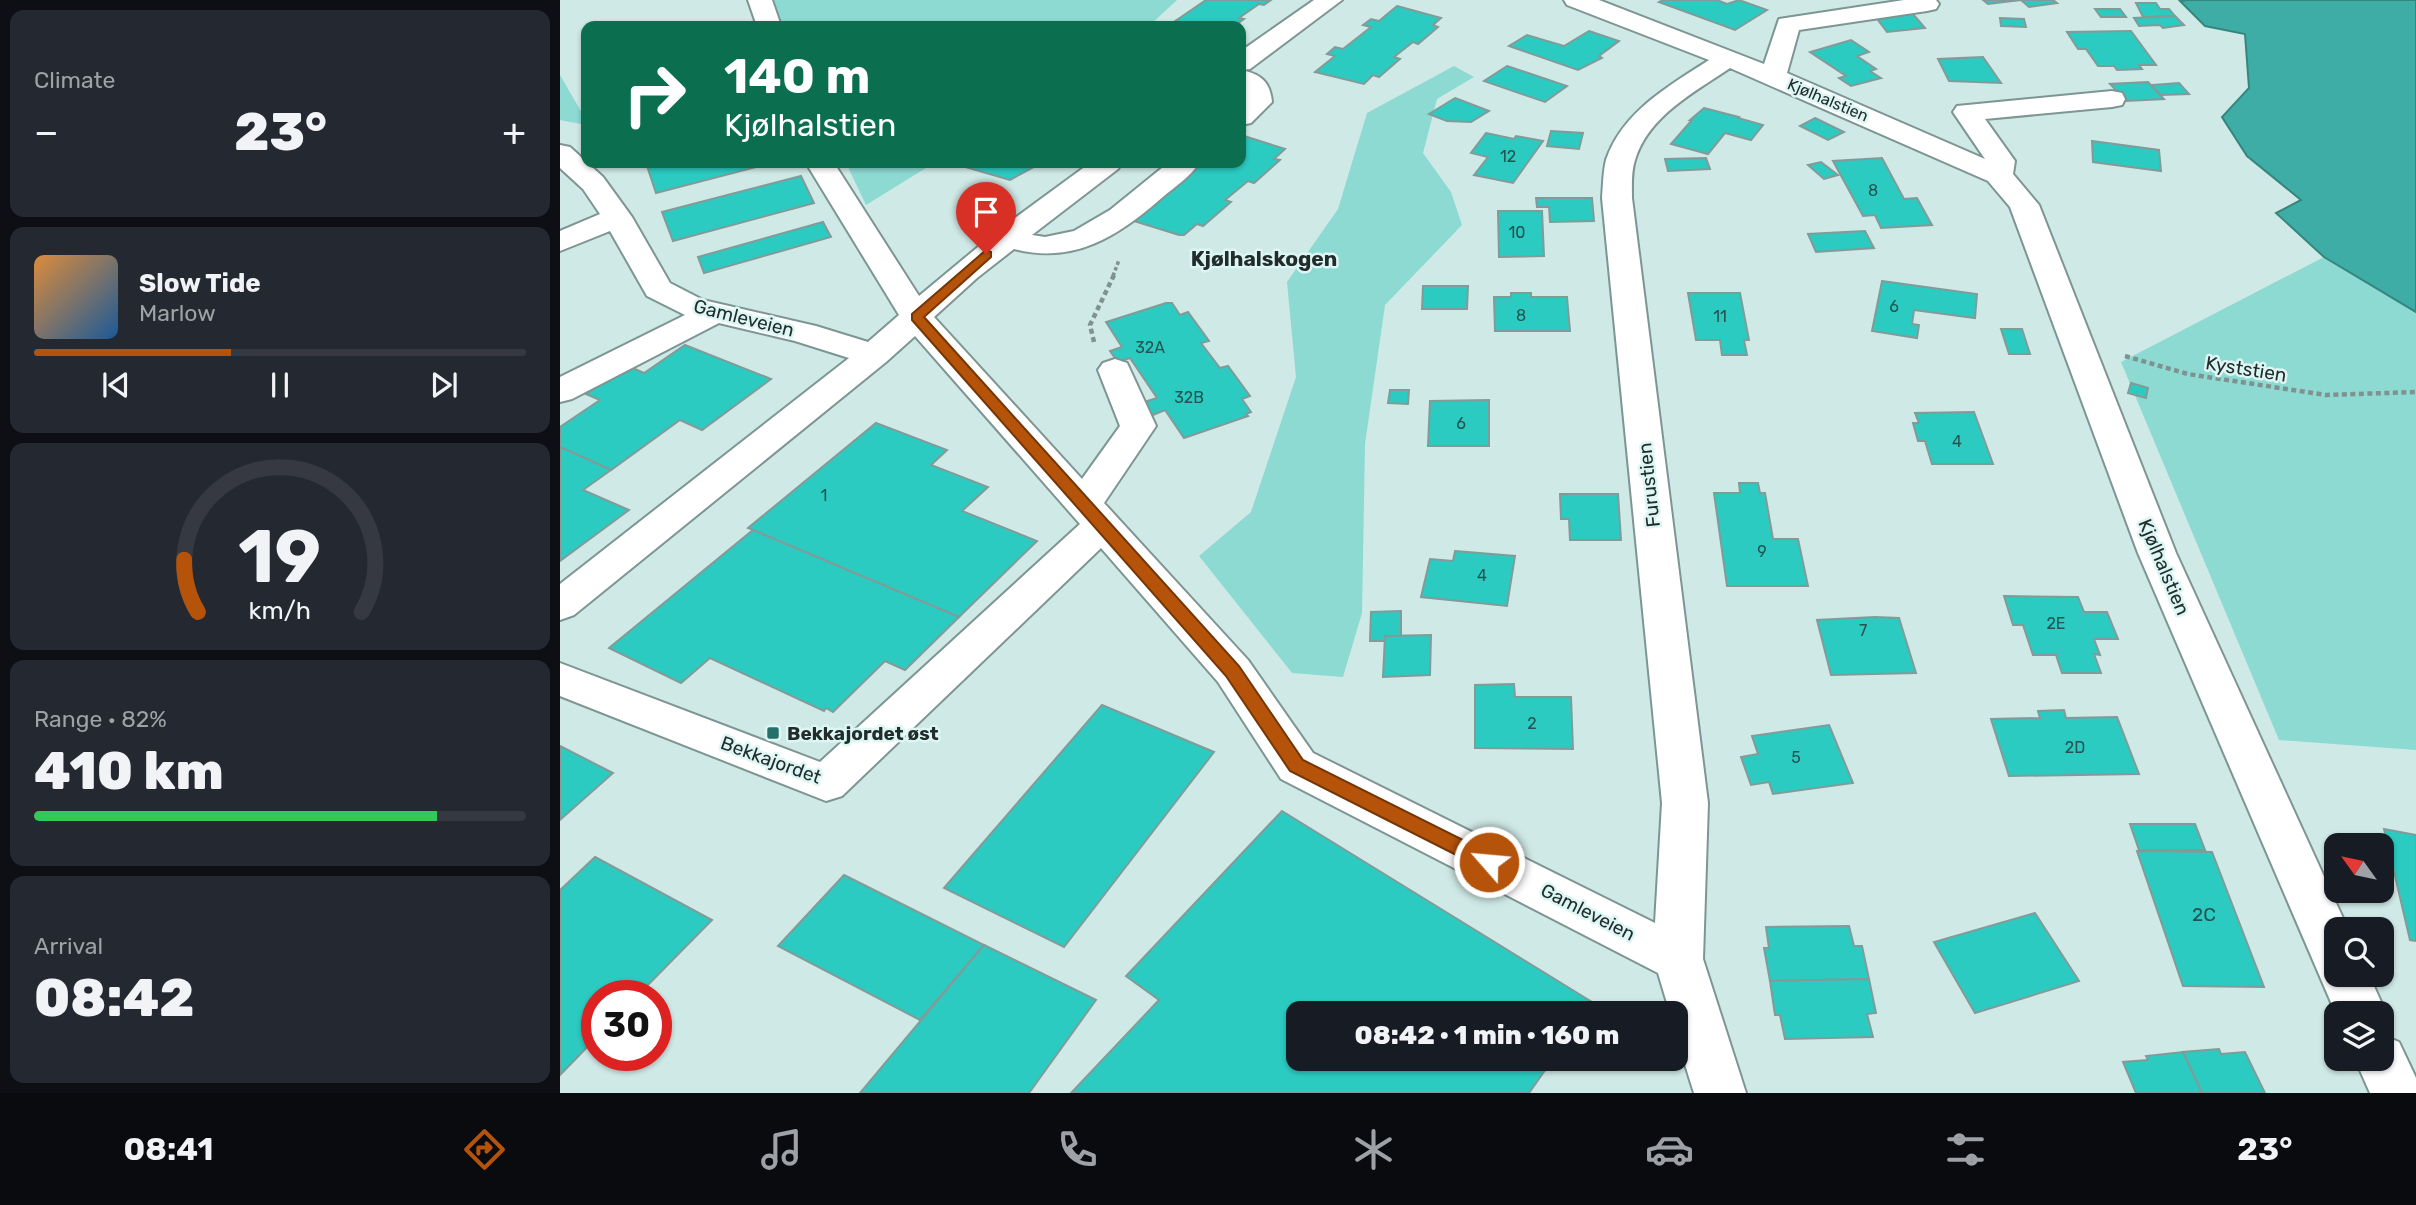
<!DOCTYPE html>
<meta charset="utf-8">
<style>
body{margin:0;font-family:Rubik,sans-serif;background:#242831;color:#f1f3f6;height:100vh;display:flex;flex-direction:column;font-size:26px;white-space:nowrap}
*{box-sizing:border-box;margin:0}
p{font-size:23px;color:#9ea1a6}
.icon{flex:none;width:38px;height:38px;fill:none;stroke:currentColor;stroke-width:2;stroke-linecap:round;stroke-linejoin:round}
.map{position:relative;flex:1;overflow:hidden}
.panel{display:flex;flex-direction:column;gap:10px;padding:10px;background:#0d0f14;width:560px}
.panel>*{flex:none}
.top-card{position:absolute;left:21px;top:21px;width:665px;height:147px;border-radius:14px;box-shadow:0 2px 5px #0004;background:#0b6e4f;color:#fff;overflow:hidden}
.needle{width:46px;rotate:303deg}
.buttons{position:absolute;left:1764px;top:833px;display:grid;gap:14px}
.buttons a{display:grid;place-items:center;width:70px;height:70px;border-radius:14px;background:#171b24;box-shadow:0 2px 5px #0004;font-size:35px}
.speed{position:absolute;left:21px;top:980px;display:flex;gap:14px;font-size:35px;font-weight:700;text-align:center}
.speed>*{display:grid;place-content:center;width:91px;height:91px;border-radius:50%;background:#171b24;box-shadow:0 2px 5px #0004;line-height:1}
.speed .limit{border:10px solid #d22;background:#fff;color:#111}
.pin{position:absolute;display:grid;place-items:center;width:60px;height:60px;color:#fff;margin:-72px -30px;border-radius:50% 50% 50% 0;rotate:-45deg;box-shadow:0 0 7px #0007}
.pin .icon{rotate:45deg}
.me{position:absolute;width:77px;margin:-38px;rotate:297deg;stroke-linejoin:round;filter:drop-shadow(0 0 5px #0008)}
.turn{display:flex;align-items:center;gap:24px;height:147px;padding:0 28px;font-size:32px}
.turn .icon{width:91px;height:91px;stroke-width:2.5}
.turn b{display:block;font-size:49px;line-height:60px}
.big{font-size:52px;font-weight:800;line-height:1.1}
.panel .tile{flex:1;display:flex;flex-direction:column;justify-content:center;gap:10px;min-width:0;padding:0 24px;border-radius:14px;background:#242831}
.panel .dial{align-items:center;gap:0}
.dial svg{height:182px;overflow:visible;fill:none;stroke:#363941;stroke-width:7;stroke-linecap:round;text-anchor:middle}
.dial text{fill:#f1f3f6;stroke:none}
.song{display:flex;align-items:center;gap:21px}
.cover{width:84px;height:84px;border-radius:10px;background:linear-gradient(135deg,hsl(30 70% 55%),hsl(210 70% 35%))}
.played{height:7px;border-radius:4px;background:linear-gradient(90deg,#b45309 40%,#363941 40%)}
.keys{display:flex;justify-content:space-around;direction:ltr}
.heat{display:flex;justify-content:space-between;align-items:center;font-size:38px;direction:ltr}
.charge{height:10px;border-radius:5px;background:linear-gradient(90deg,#34c759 82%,#363941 0)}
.trip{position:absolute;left:726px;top:1001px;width:402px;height:70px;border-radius:14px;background:#171b24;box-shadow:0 2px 5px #0004;font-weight:800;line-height:70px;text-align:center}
.tab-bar{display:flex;height:112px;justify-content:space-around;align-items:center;background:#090b0e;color:#9ea1a6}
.tab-bar .icon{width:49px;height:49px}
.tab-bar .selected{color:#b45309}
.tab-bar b{font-size:32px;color:#f1f3f6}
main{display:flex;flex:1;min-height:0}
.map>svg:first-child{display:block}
.green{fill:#8ddad3}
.water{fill:#3eada5;stroke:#368680;stroke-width:2}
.building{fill:#2bcbc2;stroke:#829b98;stroke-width:2}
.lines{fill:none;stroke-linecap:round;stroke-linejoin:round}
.minor-casing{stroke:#7d9593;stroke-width:4}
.path-far1{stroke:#7f9290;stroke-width:3.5;stroke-dasharray:3.5 2.5;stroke-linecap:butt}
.path{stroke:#7f9290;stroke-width:4.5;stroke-dasharray:5 3.5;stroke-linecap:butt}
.minor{fill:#fff;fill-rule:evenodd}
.route{fill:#b45309;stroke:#753606;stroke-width:2}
.poi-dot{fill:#26706b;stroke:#dcf6f4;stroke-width:2.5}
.labels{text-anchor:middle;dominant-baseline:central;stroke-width:5;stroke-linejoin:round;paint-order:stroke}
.far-street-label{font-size:16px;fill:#222c2b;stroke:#dcf6f4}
.number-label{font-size:16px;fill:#245451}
.street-label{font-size:19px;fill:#222c2b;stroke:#dcf6f4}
.poi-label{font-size:19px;font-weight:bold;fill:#222c2b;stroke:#dcf6f4;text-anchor:start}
.near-number-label{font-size:19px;fill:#245451}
.neighbourhood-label{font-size:21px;font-weight:bold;fill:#222c2b;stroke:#dcf6f4}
</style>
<main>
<section class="panel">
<div class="tile"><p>Climate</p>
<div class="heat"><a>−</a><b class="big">23°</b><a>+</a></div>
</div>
<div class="tile">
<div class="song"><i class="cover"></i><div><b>Slow Tide</b><p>Marlow</p></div></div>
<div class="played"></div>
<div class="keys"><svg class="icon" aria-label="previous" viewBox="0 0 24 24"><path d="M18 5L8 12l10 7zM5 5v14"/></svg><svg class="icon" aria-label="pause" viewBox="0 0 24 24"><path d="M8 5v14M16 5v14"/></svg><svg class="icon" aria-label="next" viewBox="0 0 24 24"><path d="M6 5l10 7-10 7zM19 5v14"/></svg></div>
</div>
<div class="tile dial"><svg viewBox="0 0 100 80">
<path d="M14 69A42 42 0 1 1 86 69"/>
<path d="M14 69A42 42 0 0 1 8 46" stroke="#b45309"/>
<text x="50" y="56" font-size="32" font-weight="700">19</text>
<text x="50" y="72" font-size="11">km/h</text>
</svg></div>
<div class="tile"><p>Range · 82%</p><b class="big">410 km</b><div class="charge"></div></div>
<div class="tile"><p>Arrival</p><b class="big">08:42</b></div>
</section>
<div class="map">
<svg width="1856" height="1093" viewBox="0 0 1856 1093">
<rect width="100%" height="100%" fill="#cfe9e6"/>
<g class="green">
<path d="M200,0H617L589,26H216Z"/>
<path d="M894,66L914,77L877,99L863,153L891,192L902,225L825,305L805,444L802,613L783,677L732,673L639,556L691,512L736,377L727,282L778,209L807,113Z"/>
<path d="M0,75L26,120V125L0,120Z"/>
<path d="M286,163H374L306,205Z"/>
<path d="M1764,257L1856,312V750L1719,740L1561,362Z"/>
</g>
<path class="water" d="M1628,0H1856V312L1764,257L1716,213L1741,200L1687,156L1662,117L1689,88L1685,34L1645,26L1620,1Z"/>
<g class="building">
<path d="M646,0H711L704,5L699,4L679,18L684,19L674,26H608Z"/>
<path d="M1103,0H1157L1167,4L1179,0L1207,10L1175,30L1099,2Z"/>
<path d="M1423,0H1493L1497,3L1469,7L1461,0L1428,4Z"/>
<path d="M1576,3H1596L1600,9H1609L1615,16L1583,17Z"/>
<path d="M837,6L881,18L873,25L878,27L858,44L853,42L834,57L840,59L819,77L813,75L804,84L755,72L775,56L767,54L775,47L783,49L811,27L803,25L811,19L819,21Z"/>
<path d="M1535,9H1560L1566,17H1541Z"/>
<path d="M1352,13L1365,28L1327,32L1315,16Z"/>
<path d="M1615,16L1624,25L1603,28L1600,25L1579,26L1574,18Z"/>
<path d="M1440,18L1464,19L1466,27L1441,26Z"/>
<path d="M1029,31L1059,41L1039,56L1042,58L1018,70L949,46L967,35L1004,46Z"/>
<path d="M1571,31L1596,65H1579L1582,69L1557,70L1554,66H1538L1526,49H1518L1507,32Z"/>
<path d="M1291,40L1309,52L1297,56L1316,69L1310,71L1321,78L1291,86L1279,78L1286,76L1250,52Z"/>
<path d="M1423,57L1441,83L1389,81L1378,59Z"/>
<path d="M947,66L1007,86L985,102L924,81Z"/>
<path d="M1588,82L1604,99L1566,101L1550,84Z"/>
<path d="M1619,83L1629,94L1601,95L1591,85Z"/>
<path d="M895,98L929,111L911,122L887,121L869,114Z"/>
<path d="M1144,108L1179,117L1178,118L1203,125L1191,140L1165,133L1148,154L1111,144L1132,120H1130Z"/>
<path d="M1255,118L1284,132L1268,140L1240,126Z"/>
<path d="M991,131L1023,133L1019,149L987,146Z"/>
<path d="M926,133L954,139L956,136L983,141L953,183L914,175L928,157L911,153Z"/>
<path d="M681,135L725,149L714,159L720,160L694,183L688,181L665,200L671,202L643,226L637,224L624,235H619L571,220L642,163H681Z"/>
<path d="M1532,141L1599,150L1601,171L1533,162Z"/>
<path d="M1146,158L1150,169L1108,171L1105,159Z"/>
<path d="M1322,158L1344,199L1357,198L1372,225L1321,228L1315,215L1303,216L1273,161Z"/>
<path d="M1261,162L1278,175L1264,179L1248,165Z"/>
<path d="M99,163H212L96,193L87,166Z"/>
<path d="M406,163H481L450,180L402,166Z"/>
<path d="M241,176L254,203L113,241L102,212Z"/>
<path d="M976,198H1032L1034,221L990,222L989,207H977Z"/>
<path d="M938,211H982L984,256L939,257Z"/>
<path d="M263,222L271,237L144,273L138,257Z"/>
<path d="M1305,231L1314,248L1256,252L1248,234Z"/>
<path d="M1322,281L1417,294L1415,318L1354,310L1352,324L1359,325L1357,338L1312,331Z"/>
<path d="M863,286H908L907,309H862Z"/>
<path d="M951,293H971V297H1007L1010,331H935L934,297H951Z"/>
<path d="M1128,293H1180L1189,340H1184L1187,355H1162L1160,340H1136Z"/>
<path d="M606,303H612L620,315L628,312L649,341L641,343L660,368L668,366L690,396L682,399L691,412L686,414L688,416L624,438L605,410L593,415L584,402L597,398L570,358L558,362L550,351L562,347L546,322Z"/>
<path d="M1441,329H1462L1470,354H1449Z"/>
<path d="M125,345L211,379L142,430L120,420L51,470L0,447V427L40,400L26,394L68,366L84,373Z"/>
<path d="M1571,383L1588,388L1586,398L1568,393Z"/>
<path d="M830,390H849L848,404L828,403Z"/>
<path d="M929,400V446H868L870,401Z"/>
<path d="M1414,412L1433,464H1372L1365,441H1358L1353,423H1359L1355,413Z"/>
<path d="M316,423L387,450L371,465L428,487L402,511L477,541L399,617L188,528Z"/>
<path d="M0,447L51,470L23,490L69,510L0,561Z"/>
<path d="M1179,483H1198L1200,493H1205L1213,539H1238L1248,586H1167L1154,493H1180Z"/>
<path d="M1000,494H1058L1061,540H1010L1009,519H1001Z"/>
<path d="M193,530L399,617L345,670L325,661L273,712L266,708L264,711L150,658L121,683L49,648Z"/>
<path d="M895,551L955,556L947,606L861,597L870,559L893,561Z"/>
<path d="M1444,596L1518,597L1524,612H1547L1558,639H1534L1540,655L1534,654L1541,673H1502L1496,655H1473L1463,625H1453Z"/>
<path d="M841,611V636H825V641H810L811,612Z"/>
<path d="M1315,617L1339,618L1356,673L1271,675L1257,620Z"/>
<path d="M871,635L870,675L823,677L825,636Z"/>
<path d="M954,684L955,697H1011L1013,749L915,748V685Z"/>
<path d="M542,705L654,752L504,947L384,888Z"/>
<path d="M1504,710L1506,718L1557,717L1579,774L1449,776L1431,719L1480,718L1478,711Z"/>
<path d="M1269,725L1293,783L1213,794L1209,782L1191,785L1181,757L1198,754L1192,736Z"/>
<path d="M0,746L53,773L0,820Z"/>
<path d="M722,811L1032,1002L1025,1013H738V1059H993L969,1093H511L599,1000L566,976Z"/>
<path d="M1570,824H1635L1645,850H1579Z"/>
<path d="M1824,829L1856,835V941L1850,940Z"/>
<path d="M1577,851L1652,852L1704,987L1623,986Z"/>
<path d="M35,857L152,920L77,996H37V1037L0,1075V890Z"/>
<path d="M284,875L424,945L360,1020L218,946Z"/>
<path d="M1475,913L1519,981L1415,1013L1374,942Z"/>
<path d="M1289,926L1294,946H1302L1309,979L1210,981L1204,948H1209L1206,927Z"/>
<path d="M424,945L536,1000L469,1093H300Z"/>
<path d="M1309,979L1316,1013L1307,1014L1313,1037L1225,1039L1220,1015H1215L1210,981Z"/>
<path d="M1659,1049L1661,1054L1685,1052L1705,1093H1642L1623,1052Z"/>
<path d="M1623,1052L1642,1093H1576L1563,1062L1588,1060L1586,1056Z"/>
</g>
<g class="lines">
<defs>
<g id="minor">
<path d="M188,0H212L221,26H197Z"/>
<path d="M754,0H782L690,69L682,70C702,75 710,82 712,102L691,123L681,125V103L685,100L684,90L681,88V51Z"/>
<path d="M1004,0H1039L1204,64L1219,19L1344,0H1376L1379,4L1376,9L1367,11L1239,30L1227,73L1425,159L1393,112L1397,106L1552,91L1562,93L1565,99L1562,105L1552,107L1425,119L1455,161L1453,174L1479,205L1616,553L1788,929H1776V975H1809L1826,1013L1822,1023V1013L1776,1014L1578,553L1450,207L1428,181L1170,68C1135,92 1088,116 1075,160C1071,172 1072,186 1072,198L1148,803L1143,959L1186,1093H1134L1116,1036V1013H1110L1098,973L721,779L658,682L541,548L282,796L266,801L0,696V663L260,762L520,524L355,336L326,362L14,615L0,620V584L289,358L235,341L159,323L12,399L0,402V377L125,315L87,296L50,231L0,251V231L40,214L23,189L0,168V145L10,147L43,177L72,217L110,283L143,300L256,326L308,342L339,315L246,163H274L359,296L436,232L530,163H562L558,169L472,235L485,237L514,231L550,210L608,163H639C631,176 616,186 604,196C560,235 515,265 454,249L417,278L374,317L522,479L560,426L538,370L543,363L555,359L567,363L596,426L544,503L688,660L753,753L1095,923L1102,803L1042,198C1043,186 1043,172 1046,160C1062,112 1109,86 1149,60L1007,5Z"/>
<path d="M1822,1035L1839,1042L1856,1078V1093H1810L1795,1059H1822Z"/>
</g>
</defs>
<use href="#minor" class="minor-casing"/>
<path class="path-far1" d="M553,276L559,260"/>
<g class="path">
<path d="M534,342L530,325L554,275"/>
<path d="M1565,356L1628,374L1766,395L1856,392"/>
</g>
<use href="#minor" class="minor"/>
</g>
<path class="route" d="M426,250L431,252V257L364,317L679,666L743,760L935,856L938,862L935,868L929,870L922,868L730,771L666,676L352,320V314Z"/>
<rect class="poi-dot" x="206" y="726" width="14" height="14" rx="3.5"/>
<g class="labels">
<g class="far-street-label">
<text transform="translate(1268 100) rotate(23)">Kjølhalstien</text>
</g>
<g class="number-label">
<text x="948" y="156">12</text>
<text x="1313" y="190">8</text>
<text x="957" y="232">10</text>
<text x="1334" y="306">6</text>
<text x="961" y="315">8</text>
<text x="1160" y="316">11</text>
<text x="590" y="347">32A</text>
<text x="629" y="397">32B</text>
<text x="901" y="423">6</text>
<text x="1397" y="441">4</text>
<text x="264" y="495">1</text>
<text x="1202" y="551">9</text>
<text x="922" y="575">4</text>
<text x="1496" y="623">2E</text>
<text x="1303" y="630">7</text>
<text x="972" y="723">2</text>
<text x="1515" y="747">2D</text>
<text x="1236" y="757">5</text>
</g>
<g class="street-label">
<text transform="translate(184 318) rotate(14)">Gamleveien</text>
<text transform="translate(1686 369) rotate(9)">Kyststien</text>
<text transform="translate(1089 485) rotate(-96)">Furustien</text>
<text transform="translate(1604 567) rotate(67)">Kjølhalstien</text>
<text transform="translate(211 760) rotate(20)">Bekkajordet</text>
<text transform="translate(1028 912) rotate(27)">Gamleveien</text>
</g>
<g class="poi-label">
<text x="227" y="733">Bekkajordet øst</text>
</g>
<g class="near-number-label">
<text x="1644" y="914">2C</text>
</g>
<g class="neighbourhood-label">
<text x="704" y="258">Kjølhalskogen</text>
</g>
</g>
</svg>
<div class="buttons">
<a><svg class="needle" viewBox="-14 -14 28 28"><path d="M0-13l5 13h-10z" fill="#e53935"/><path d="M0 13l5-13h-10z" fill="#9ea1a6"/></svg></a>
<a><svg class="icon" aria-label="search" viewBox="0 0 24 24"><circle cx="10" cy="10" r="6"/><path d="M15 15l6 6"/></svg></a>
<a><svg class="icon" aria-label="layers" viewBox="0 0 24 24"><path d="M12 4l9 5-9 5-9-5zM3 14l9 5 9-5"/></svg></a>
</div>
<div class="speed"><div class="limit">30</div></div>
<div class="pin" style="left:426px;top:254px;background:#d93025"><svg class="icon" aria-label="arrive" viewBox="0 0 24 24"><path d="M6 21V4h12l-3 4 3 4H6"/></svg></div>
<svg class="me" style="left:929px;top:862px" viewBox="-20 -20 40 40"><circle r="17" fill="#b45309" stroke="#fff" stroke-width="3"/><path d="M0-11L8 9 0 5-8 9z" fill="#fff"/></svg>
<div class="trip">08:42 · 1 min · 160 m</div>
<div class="top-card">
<div class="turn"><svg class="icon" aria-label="right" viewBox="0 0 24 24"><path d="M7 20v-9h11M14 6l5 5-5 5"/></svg><div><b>140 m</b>Kjølhalstien</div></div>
</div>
</div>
</main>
<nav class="tab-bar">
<b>08:41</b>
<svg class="icon selected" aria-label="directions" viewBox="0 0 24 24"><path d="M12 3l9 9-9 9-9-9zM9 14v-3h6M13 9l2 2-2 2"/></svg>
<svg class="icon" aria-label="music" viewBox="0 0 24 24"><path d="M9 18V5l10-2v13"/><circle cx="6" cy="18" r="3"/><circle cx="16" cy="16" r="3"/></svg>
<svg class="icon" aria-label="phone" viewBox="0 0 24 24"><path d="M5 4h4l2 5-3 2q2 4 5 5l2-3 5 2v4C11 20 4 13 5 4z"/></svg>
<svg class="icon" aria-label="climate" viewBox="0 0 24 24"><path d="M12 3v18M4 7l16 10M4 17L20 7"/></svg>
<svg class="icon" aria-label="car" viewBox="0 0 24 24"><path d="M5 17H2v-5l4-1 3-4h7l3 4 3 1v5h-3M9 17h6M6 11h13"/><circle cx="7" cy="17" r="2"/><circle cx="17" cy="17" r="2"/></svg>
<svg class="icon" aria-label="filters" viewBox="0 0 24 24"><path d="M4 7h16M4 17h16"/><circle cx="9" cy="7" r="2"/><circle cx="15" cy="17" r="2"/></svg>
<b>23°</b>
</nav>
